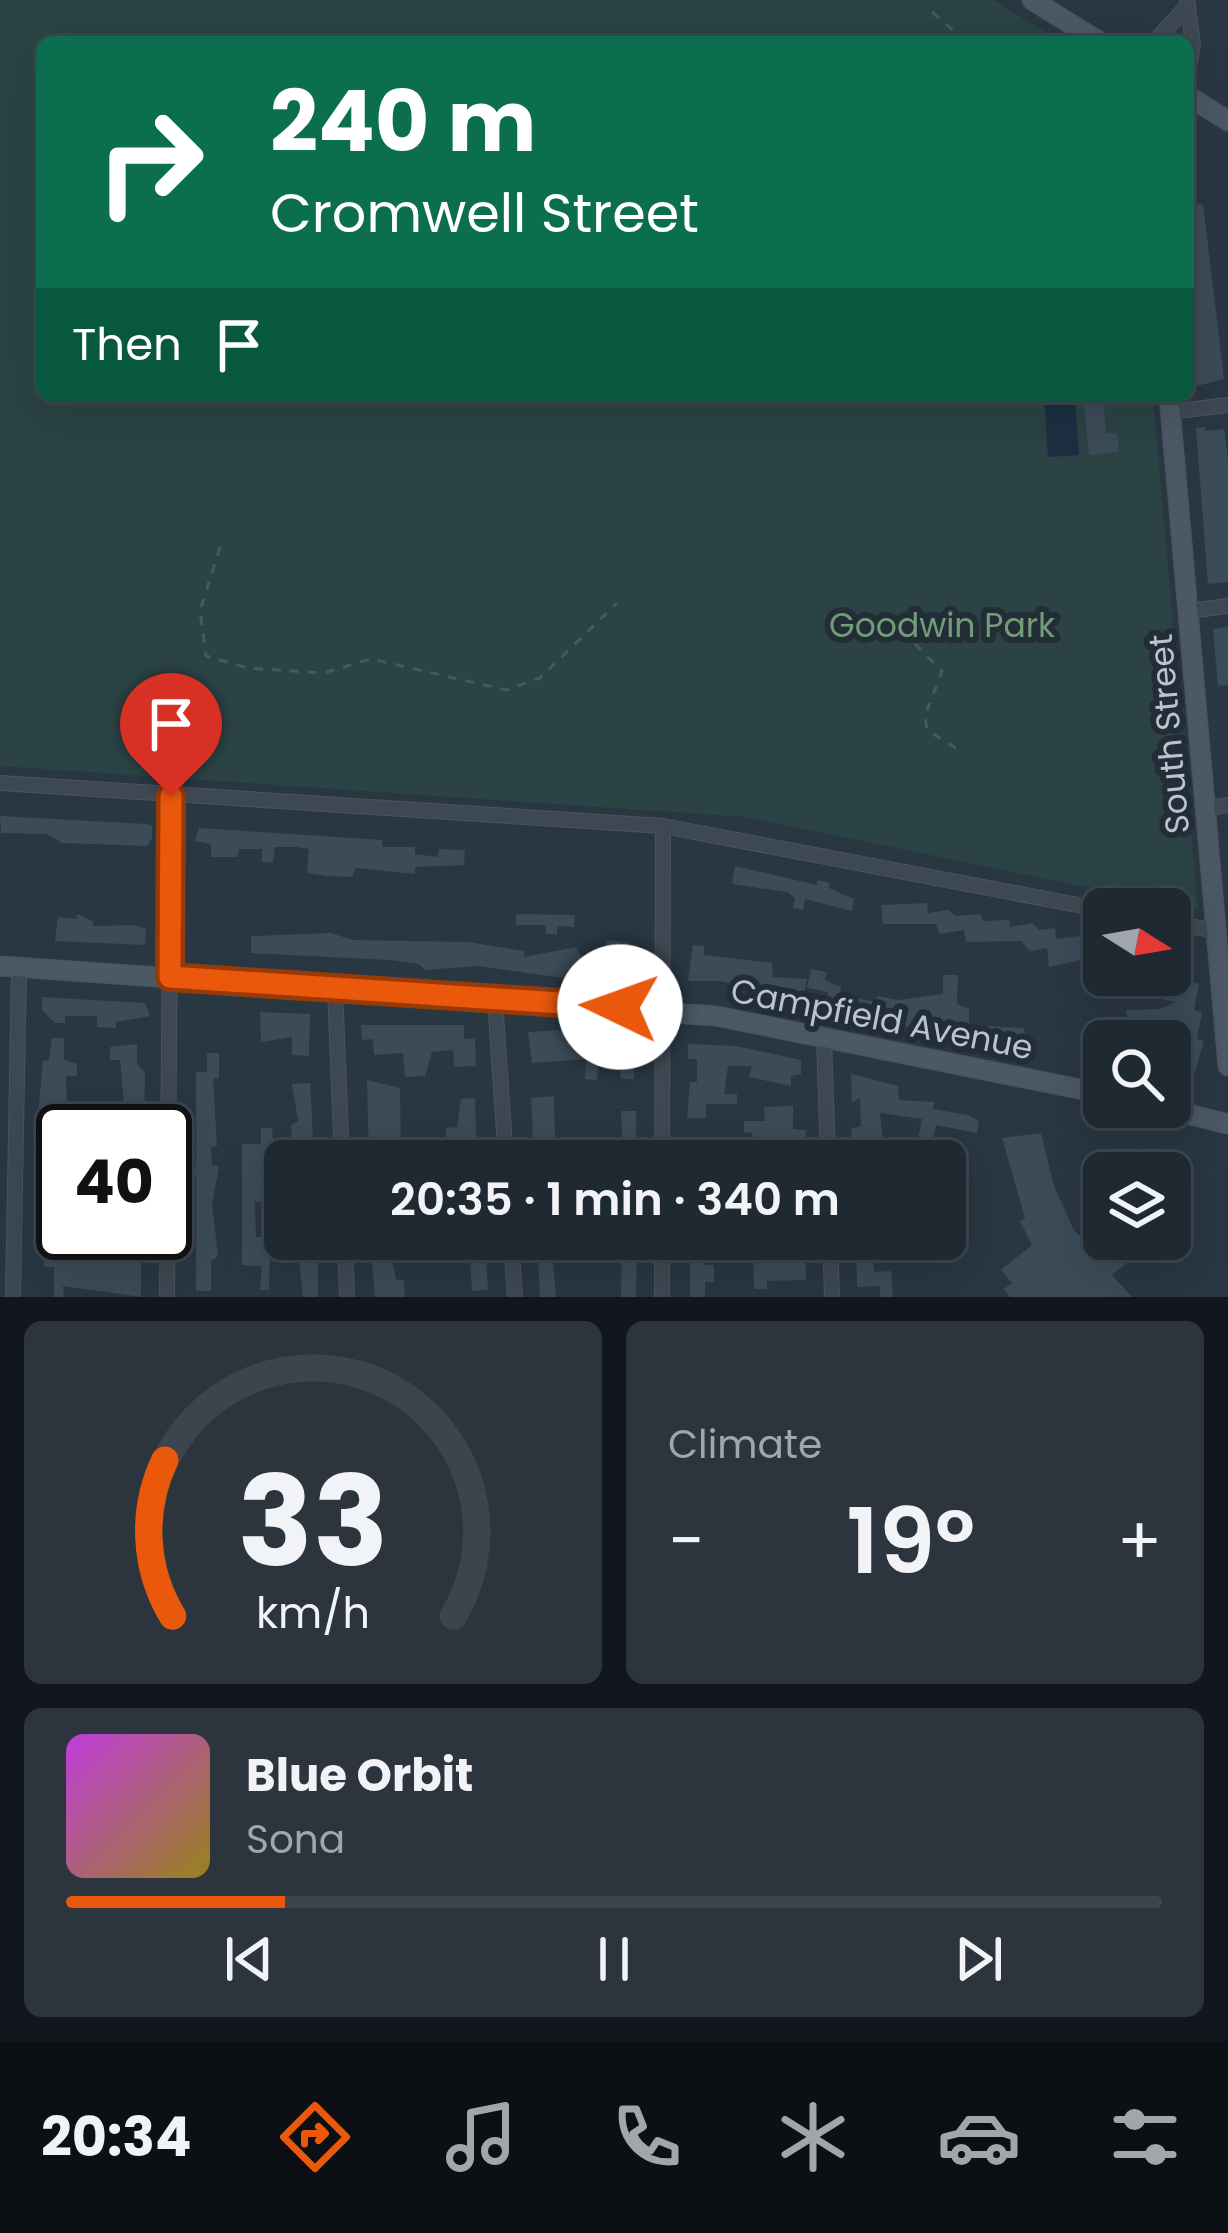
<!DOCTYPE html>
<meta charset="utf-8">
<style>
body{margin:0;font-family:Poppins,sans-serif;background:#2c353e;color:#f1f3f6;height:100vh;display:flex;flex-direction:column;font-size:45px;white-space:nowrap}
*{box-sizing:border-box;margin:0}
p{font-size:39px;color:#a1a6ac}
.icon{flex:none;width:66px;height:66px;fill:none;stroke:currentColor;stroke-width:2;stroke-linecap:round;stroke-linejoin:round}
.map{position:relative;height:1297px;overflow:hidden}
.details{display:flex;flex-direction:column;gap:24px;padding:24px;background:#11171c;flex:1}
.details>*{flex:none}
.banner{position:absolute;left:36px;top:36px;width:1158px;height:366px;border-radius:18px;box-shadow:0 12px 48px #0002,0 0 0 3px #3c454d;background:#0b6e4f;color:#fff;overflow:hidden}
.needle{width:78px;rotate:101deg}
.controls{position:absolute;left:1083px;top:888px;display:grid;gap:24px}
.controls a{display:grid;place-items:center;width:108px;height:108px;border-radius:18px;background:#1f2932;box-shadow:0 12px 48px #0002,0 0 0 3px #3c454d;font-size:60px}
.speed{position:absolute;left:36px;top:1104px;display:flex;gap:24px;font-size:60px;font-weight:700;text-align:center}
.speed>*{display:grid;place-content:center;width:156px;height:156px;border-radius:50%;background:#1f2932;box-shadow:0 12px 48px #0002,0 0 0 3px #3c454d;line-height:1}
.speed .limit{border:6px solid #111;border-radius:18px;background:#fff;color:#111}
.pin{position:absolute;display:grid;place-items:center;width:102px;height:102px;color:#fff;margin:-123px -51px;border-radius:50% 50% 50% 0;rotate:-45deg;box-shadow:0 0 12px #0007}
.pin .icon{rotate:45deg}
.me{position:absolute;width:132px;margin:-66px;rotate:273deg;stroke-linejoin:round;filter:drop-shadow(0 0 9px #0008)}
.turn{display:flex;align-items:center;gap:42px;height:252px;padding:0 36px;font-size:54px}
.turn .icon{width:156px;height:156px;stroke-width:2.5}
.turn b{display:block;font-size:84px;line-height:102px}
.then{display:flex;align-items:center;height:114px;padding:0 36px;background:#0003;gap:24px;font-size:45px}
.big{font-size:90px;font-weight:600;line-height:1.1}
.details .widget{flex:1;display:flex;flex-direction:column;justify-content:center;gap:18px;min-width:0;padding:0 42px;border-radius:18px;background:#2c353e}
.details .dial{align-items:center;gap:0}
.dial svg{height:312px;overflow:visible;fill:none;stroke:#3c454d;stroke-width:7;stroke-linecap:round;text-anchor:middle}
.dial text{fill:#f1f3f6;stroke:none}
.song{display:flex;align-items:center;gap:36px}
.cover{width:144px;height:144px;border-radius:18px;background:linear-gradient(135deg,hsl(290 70% 55%),hsl(50 70% 35%))}
.played{height:12px;border-radius:6px;background:linear-gradient(90deg,#ea580c 20%,#3c454d 20%)}
.keys{display:flex;justify-content:space-around;direction:ltr}
.heat{display:flex;justify-content:space-between;align-items:center;font-size:66px;direction:ltr}
.details .tiles{flex:1;display:grid;gap:24px;grid-template-columns:1fr 1fr}
.widget:last-child{grid-column:span 2}
.trip{position:absolute;left:264px;top:1140px;width:702px;height:120px;border-radius:18px;background:#1f2932;box-shadow:0 12px 48px #0002,0 0 0 3px #3c454d;font-weight:600;line-height:120px;text-align:center}
.tab-bar{display:flex;height:192px;justify-content:space-around;align-items:center;background:#0c1014;color:#a1a6ac}
.tab-bar .icon{width:84px;height:84px}
.tab-bar .current{color:#ea580c}
.tab-bar b{font-size:54px;color:#f1f3f6}
.map>svg:first-child{display:block}
.green{fill:#2b4344}
.water{fill:#1c2f41}
.building{fill:#3b4b58}
.lines{fill:none;stroke-linecap:round;stroke-linejoin:round}
.street-casing{stroke:#4a545f;stroke-width:16}
.secondary-casing{stroke:#4a545f;stroke-width:21}
.path{stroke:#445b5b;stroke-width:3;stroke-dasharray:9 9;stroke-linecap:butt}
.street{stroke:#3d4852;stroke-width:14}
.secondary{stroke:#4b5865;stroke-width:18}
.route-casing{stroke:#983908;stroke-width:30}
.route{stroke:#ea580c;stroke-width:21}
.labels{text-anchor:middle;dominant-baseline:central;stroke-width:12;stroke-linejoin:round;paint-order:stroke}
.park-label{font-size:33px;fill:#739c78;stroke:#222d38}
.street-label{font-size:33px;fill:#bbc3cc;stroke:#222d38}
</style>
<div class="map">
<svg width="1228" height="1297" viewBox="0 0 1228 1297">
<rect width="100%" height="100%" fill="#293743"/>
<path class="green" d="M0,0H994L1061,42H42V396H1153L1198,910L745,817L0,766Z"/>
<path class="water" d="M1044,396H1075L1079,455L1048,457Z"/>
<g class="building">
<path d="M1203,204L1224,379L1193,387L1188,205Z"/>
<path d="M1083,396H1103L1106,434L1117,433L1119,452L1089,455Z"/>
<path d="M1205,427L1206,431L1224,429L1228,461V582L1208,584L1196,428Z"/>
<path d="M1228,627V685L1218,686L1213,629Z"/>
<path d="M0,816L147,824L152,826V838L147,846L62,843L47,834L1,833Z"/>
<path d="M199,828L382,840V847H415V854L438,857L439,849L465,850L464,865L415,867V874L356,868L352,877L326,876L307,873L309,849L297,847H275L273,863L262,862V849H239L238,857H211V844L195,841Z"/>
<path d="M735,866L817,885V880L830,883L829,888L854,899L852,911L805,899L803,910L793,908L795,898L787,892L732,884Z"/>
<path d="M927,903L928,913L949,910L955,916L981,914L983,921L1009,920L1010,927L1032,923L1039,930L1055,928L1056,939L1086,935L1092,946L1104,944V955L1049,967L1047,948L1030,951L1021,941L966,942L964,930L939,934L936,924H883L881,905Z"/>
<path d="M77,914L93,921V926L136,925L146,929L145,945L55,941L58,917L77,919Z"/>
<path d="M516,914L575,915L574,927L557,926V934H546V925H516Z"/>
<path d="M331,933L353,940L468,942L524,951V957L576,947L583,960H606V940L629,942L634,978L578,980L477,966L425,970L419,964L390,960L251,953V936Z"/>
<path d="M693,945L704,946V955L772,963L773,977L807,979L803,998L720,981H688Z"/>
<path d="M1174,955L1192,959L1187,981L1199,984L1194,1010L1202,1012L1197,1039L1204,1041L1191,1085L1170,1081L1177,1051L1170,1049V1041H1140L1143,1023L1128,1022L1126,1010L1160,1009L1176,1002L1162,999Z"/>
<path d="M811,969L827,972L825,980L841,987L840,994L875,1002L877,996L898,1000L943,994V975H958L957,1004L969,1009V1025L1024,1028L1027,1042L1009,1044L1008,1036L953,1038L825,1006L828,992L807,988Z"/>
<path d="M42,997L145,1003L150,1016L116,1022V1028L97,1027V1016H65V1023H55L42,1010Z"/>
<path d="M260,1012L310,1014L309,1056L292,1055V1037L261,1042Z"/>
<path d="M361,1025H464V1039L475,1038L476,1066L454,1067L453,1050L432,1052L425,1076L405,1077L403,1053L374,1055L373,1039L362,1040Z"/>
<path d="M557,1030L603,1035L602,1042H636L634,1079H621L619,1053L600,1051L597,1080L585,1079L586,1059L532,1063L528,1032Z"/>
<path d="M52,1038H64V1060L77,1064V1076H66L68,1131H61L59,1228L70,1237L92,1240L122,1241L127,1233H141V1297L63,1286L64,1297H54V1267H44L43,1244L38,1242V1115L43,1061L49,1060Z"/>
<path d="M137,1044V1064L145,1073L144,1131H114V1115H94L95,1103L124,1104L120,1060H110V1047Z"/>
<path d="M688,1044L736,1046L801,1060V1074L791,1076V1086L749,1077L752,1066H728L724,1094H737V1104H706V1118H687L690,1082H697V1059H688Z"/>
<path d="M207,1053H219V1078H213L217,1146L211,1147L212,1165L219,1166L212,1205L218,1256L211,1261V1291H196V1175L190,1174V1166H196V1072H207Z"/>
<path d="M851,1074L898,1086L899,1100L934,1102L933,1109L968,1115L979,1121L977,1133L936,1125L930,1155L896,1151L898,1139H918L922,1119L880,1113L883,1142H873V1161H853L851,1129L861,1126L860,1098L852,1102Z"/>
<path d="M367,1080L400,1088L401,1155L369,1158Z"/>
<path d="M310,1083L314,1156L299,1157L292,1153L291,1125L298,1121L292,1084Z"/>
<path d="M554,1096L555,1142H547V1161H534L531,1098Z"/>
<path d="M475,1098L477,1161H405L404,1148L446,1147V1128L457,1127L461,1099Z"/>
<path d="M793,1106V1129L806,1130L804,1161L753,1157L752,1132L744,1133V1121H765L764,1107Z"/>
<path d="M621,1111H636V1160L617,1159L613,1153V1139H622Z"/>
<path d="M261,1128H272L278,1191H266V1202H255L256,1237H285V1247H270L269,1290H260L262,1266L242,1265V1144H261Z"/>
<path d="M1041,1133L1054,1186L1074,1230L1082,1238L1104,1221V1239H1156L1112,1275L1132,1297H1010L1004,1289L1012,1283L1001,1270L1032,1245L1020,1221L1025,1218L1002,1138Z"/>
<path d="M1170,1173L1193,1203L1187,1214L1190,1223L1170,1228Z"/>
<path d="M297,1239H318V1297H303Z"/>
<path d="M370,1239H388L396,1280H404L405,1297H375Z"/>
<path d="M537,1239H551L556,1297H540Z"/>
<path d="M622,1239H637L636,1297H621Z"/>
<path d="M690,1239H704V1265H714V1282H705V1297H690Z"/>
<path d="M805,1239L806,1280L767,1281V1289H754L753,1249L773,1248L774,1240Z"/>
<path d="M872,1240L874,1272L891,1271L893,1297H880V1286L857,1287L856,1241Z"/>
<path d="M485,1241L488,1290L472,1291L469,1242Z"/>
</g>
<g class="lines">
<defs>
<g id="street">
<path d="M1187,0L1193,45L1188,71"/>
<path d="M1154,42L1188,5"/>
<path d="M1170,412L1228,405"/>
<path d="M1189,611L1228,606"/>
<path d="M0,783L663,826L1104,910"/>
<path d="M1204,809L1228,805"/>
<path d="M1170,922L1216,931"/>
<path d="M335,988L342,1161"/>
<path d="M495,1000L506,1161"/>
<path d="M824,1036L828,1161"/>
<path d="M662,1161L663,826"/>
<path d="M345,1239L347,1297"/>
<path d="M511,1239L515,1297"/>
<path d="M662,1239V1297"/>
<path d="M830,1239L832,1297"/>
<path d="M13,1297L19,967"/>
<path d="M167,1297L171,796"/>
</g>
<g id="secondary">
<path d="M1032,0L1100,42"/>
<path d="M1188,96L1228,121"/>
<path d="M1169,396L1228,1066"/>
<path d="M0,966L716,1016L1104,1094"/>
<path d="M1160,1107L1228,1124"/>
</g>
</defs>
<use href="#street" class="street-casing"/>
<use href="#secondary" class="secondary-casing"/>
<g class="path">
<path d="M932,12L954,31L958,42"/>
<path d="M220,547L200,611L206,656L248,668L323,673L371,659L506,690L540,678L617,603"/>
<path d="M902,631L942,671L925,716L927,730L962,752"/>
</g>
<use href="#street" class="street"/>
<use href="#secondary" class="secondary"/>
</g>
<g class="lines">
<defs>
<path id="route" d="M171,796L170,977L620,1007"/>
</defs>
<use href="#route" class="route-casing"/>
<use href="#route" class="route"/>
</g>
<g class="labels">
<g class="park-label">
<text x="942" y="625">Goodwin Park</text>
</g>
<g class="street-label">
<text transform="translate(1169 734) rotate(-95)">South Street</text>
<text transform="translate(882 1019) rotate(11)">Campfield Avenue</text>
</g>
</g>
</svg>
<div class="controls">
<a><svg class="needle" viewBox="-14 -14 28 28"><path d="M0-13l5 13h-10z" fill="#e53935"/><path d="M0 13l5-13h-10z" fill="#a1a6ac"/></svg></a>
<a><svg class="icon" aria-label="search" viewBox="0 0 24 24"><circle cx="10" cy="10" r="6"/><path d="M15 15l6 6"/></svg></a>
<a><svg class="icon" aria-label="layers" viewBox="0 0 24 24"><path d="M12 4l9 5-9 5-9-5zM3 14l9 5 9-5"/></svg></a>
</div>
<div class="speed"><div class="limit">40</div></div>
<div class="pin" style="left:171px;top:796px;background:#d93025"><svg class="icon" aria-label="arrive" viewBox="0 0 24 24"><path d="M6 21V4h12l-3 4 3 4H6"/></svg></div>
<svg class="me" style="left:620px;top:1007px" viewBox="-20 -20 40 40"><circle r="19" fill="#fff"/><path d="M0-13L10 11 0 6-10 11z" fill="#ea580c"/></svg>
<div class="trip">20:35 · 1 min · 340 m</div>
<div class="banner">
<div class="turn"><svg class="icon" aria-label="right" viewBox="0 0 24 24"><path d="M7 20v-9h11M14 6l5 5-5 5"/></svg><div><b>240 m</b>Cromwell Street</div></div>
<div class="then">Then<svg class="icon" aria-label="arrive" viewBox="0 0 24 24"><path d="M6 21V4h12l-3 4 3 4H6"/></svg></div>
</div>
</div>
<section class="details">
<div class="tiles">
<div class="widget dial"><svg viewBox="0 0 100 80">
<path d="M14 69A42 42 0 1 1 86 69"/>
<path d="M14 69A42 42 0 0 1 12 29" stroke="#ea580c"/>
<text x="50" y="56" font-size="32" font-weight="700">33</text>
<text x="50" y="72" font-size="11">km/h</text>
</svg></div>
<div class="widget"><p>Climate</p>
<div class="heat"><a>−</a><b class="big">19°</b><a>+</a></div>
</div>
<div class="widget">
<div class="song"><i class="cover"></i><div><b>Blue Orbit</b><p>Sona</p></div></div>
<div class="played"></div>
<div class="keys"><svg class="icon" aria-label="previous" viewBox="0 0 24 24"><path d="M18 5L8 12l10 7zM5 5v14"/></svg><svg class="icon" aria-label="pause" viewBox="0 0 24 24"><path d="M8 5v14M16 5v14"/></svg><svg class="icon" aria-label="next" viewBox="0 0 24 24"><path d="M6 5l10 7-10 7zM19 5v14"/></svg></div>
</div>
</div>
</section>
<nav class="tab-bar">
<b>20:34</b>
<svg class="icon current" aria-label="directions" viewBox="0 0 24 24"><path d="M12 3l9 9-9 9-9-9zM9 14v-3h6M13 9l2 2-2 2"/></svg>
<svg class="icon" aria-label="music" viewBox="0 0 24 24"><path d="M9 18V5l10-2v13"/><circle cx="6" cy="18" r="3"/><circle cx="16" cy="16" r="3"/></svg>
<svg class="icon" aria-label="phone" viewBox="0 0 24 24"><path d="M5 4h4l2 5-3 2q2 4 5 5l2-3 5 2v4C11 20 4 13 5 4z"/></svg>
<svg class="icon" aria-label="climate" viewBox="0 0 24 24"><path d="M12 3v18M4 7l16 10M4 17L20 7"/></svg>
<svg class="icon" aria-label="car" viewBox="0 0 24 24"><path d="M5 17H2v-5l4-1 3-4h7l3 4 3 1v5h-3M9 17h6M6 11h13"/><circle cx="7" cy="17" r="2"/><circle cx="17" cy="17" r="2"/></svg>
<svg class="icon" aria-label="filters" viewBox="0 0 24 24"><path d="M4 7h16M4 17h16"/><circle cx="9" cy="7" r="2"/><circle cx="15" cy="17" r="2"/></svg>
</nav>
